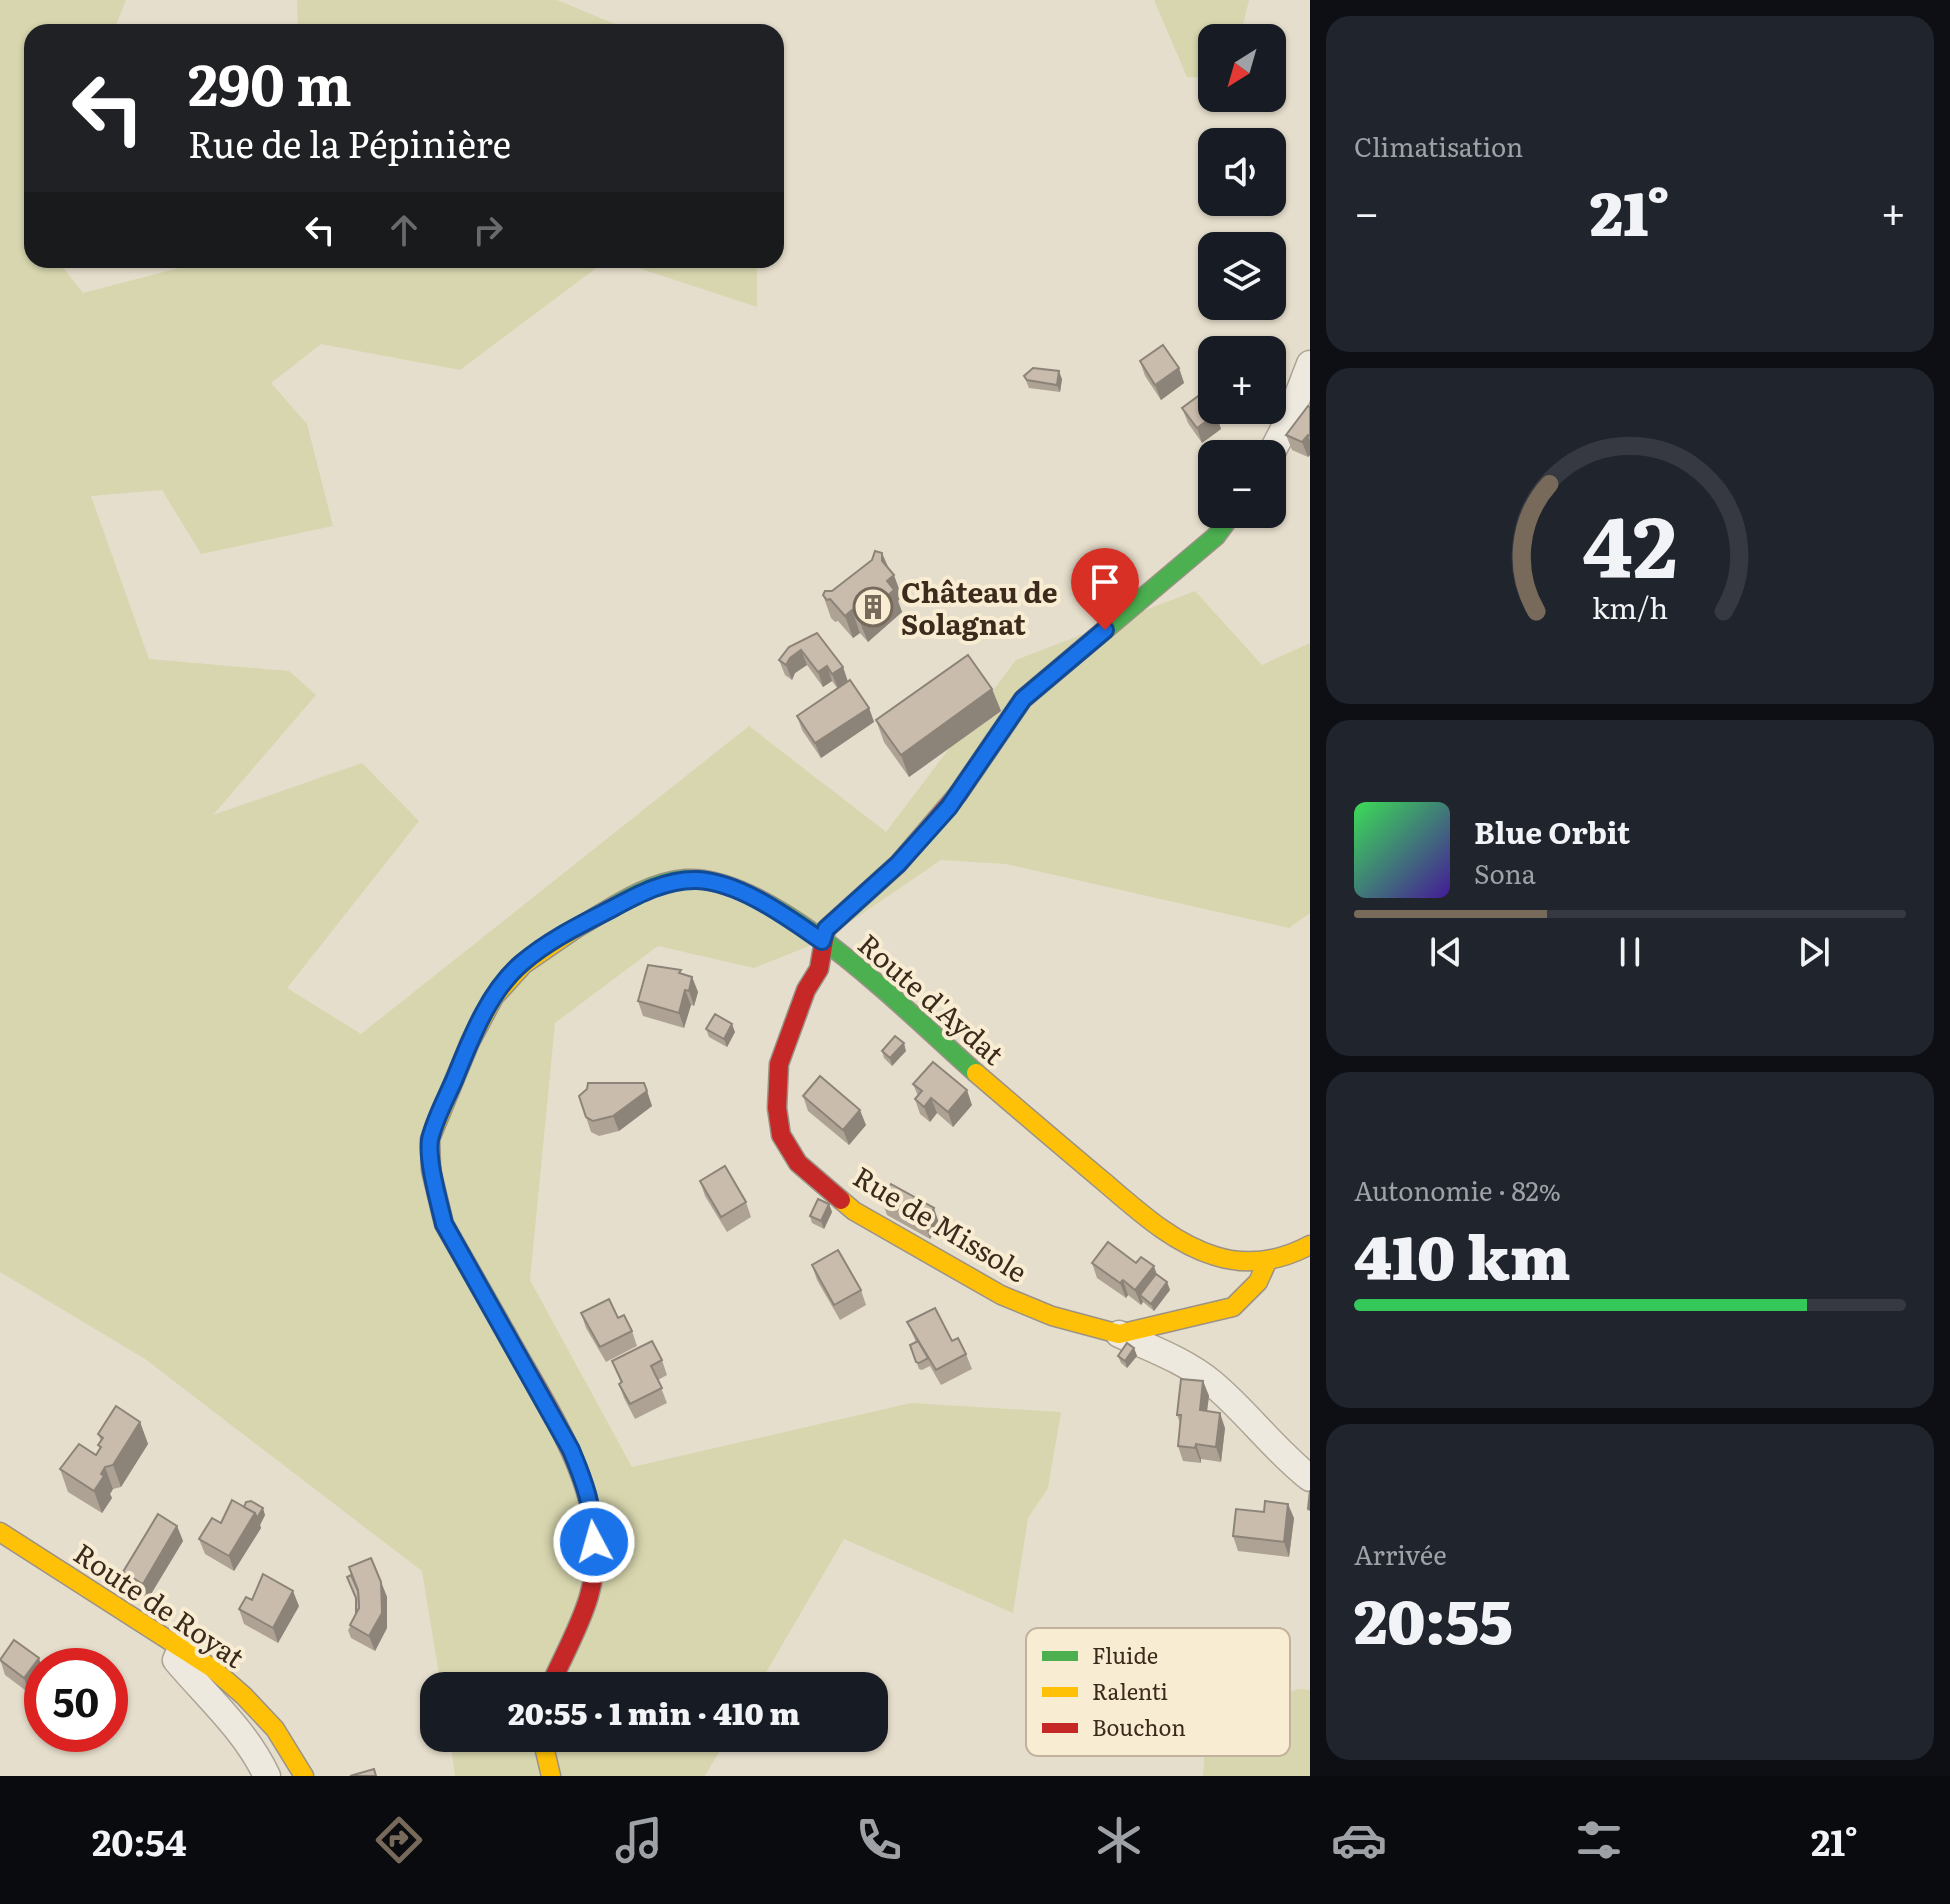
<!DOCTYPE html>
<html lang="fr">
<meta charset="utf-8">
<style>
body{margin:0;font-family:Literata,serif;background:#20242c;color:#f1f3f6;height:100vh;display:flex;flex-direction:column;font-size:30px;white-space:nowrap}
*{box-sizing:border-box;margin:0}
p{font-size:26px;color:#9ea1a6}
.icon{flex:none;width:44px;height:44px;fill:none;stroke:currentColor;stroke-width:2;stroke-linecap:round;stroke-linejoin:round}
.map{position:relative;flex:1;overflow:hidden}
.panel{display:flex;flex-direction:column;gap:16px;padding:16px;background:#0d0f14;width:640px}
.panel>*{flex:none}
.top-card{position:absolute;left:24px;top:24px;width:760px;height:244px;border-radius:24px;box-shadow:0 2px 6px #0004;background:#202124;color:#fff;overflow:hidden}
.needle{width:52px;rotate:217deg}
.fabs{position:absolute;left:1198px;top:24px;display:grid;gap:16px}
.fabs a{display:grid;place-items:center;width:88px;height:88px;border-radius:16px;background:#171b24;box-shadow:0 2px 6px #0004;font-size:40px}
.speed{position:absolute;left:24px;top:1648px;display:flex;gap:16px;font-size:40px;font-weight:700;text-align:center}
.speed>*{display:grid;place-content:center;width:104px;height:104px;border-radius:50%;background:#171b24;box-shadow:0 2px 6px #0004;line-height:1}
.speed .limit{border:12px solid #d22;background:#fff;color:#111}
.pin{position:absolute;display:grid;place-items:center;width:68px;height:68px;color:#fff;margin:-82px -34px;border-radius:50% 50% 50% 0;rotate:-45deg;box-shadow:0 0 8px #0007}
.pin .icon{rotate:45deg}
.me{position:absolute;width:88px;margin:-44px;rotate:354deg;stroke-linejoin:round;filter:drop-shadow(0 0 6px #0008)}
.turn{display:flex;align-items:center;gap:28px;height:168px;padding:0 32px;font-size:36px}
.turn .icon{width:104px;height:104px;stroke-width:2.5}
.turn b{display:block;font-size:56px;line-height:68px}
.lanes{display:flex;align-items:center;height:76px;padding:0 32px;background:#0003;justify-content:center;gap:40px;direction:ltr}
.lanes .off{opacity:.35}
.big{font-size:60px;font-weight:800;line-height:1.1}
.panel .tile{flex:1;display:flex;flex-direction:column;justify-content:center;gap:12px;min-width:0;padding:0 28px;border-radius:24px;background:#20242c}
.panel .dial{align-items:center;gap:0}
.dial svg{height:208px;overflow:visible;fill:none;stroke:#363941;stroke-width:7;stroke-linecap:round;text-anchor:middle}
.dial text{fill:#f1f3f6;stroke:none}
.song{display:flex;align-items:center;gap:24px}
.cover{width:96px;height:96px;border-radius:12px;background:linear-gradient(135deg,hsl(130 70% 55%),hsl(260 70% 35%))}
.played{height:8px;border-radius:4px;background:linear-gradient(90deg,#786a5a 35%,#363941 35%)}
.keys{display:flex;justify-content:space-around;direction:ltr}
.heat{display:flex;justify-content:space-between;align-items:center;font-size:44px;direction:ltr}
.charge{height:12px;border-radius:6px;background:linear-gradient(90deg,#34c759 82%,#363941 0)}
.trip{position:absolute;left:420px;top:1672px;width:468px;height:80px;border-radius:24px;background:#171b24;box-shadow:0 2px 6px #0004;font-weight:800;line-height:80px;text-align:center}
.tabs{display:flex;height:128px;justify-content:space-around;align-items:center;background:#090b0e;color:#9ea1a6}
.tabs .icon{width:56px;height:56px}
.tabs .selected{color:#786a5a}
.tabs b{font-size:36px;color:#f1f3f6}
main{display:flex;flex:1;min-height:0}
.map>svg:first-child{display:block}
.green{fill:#d7d6ae}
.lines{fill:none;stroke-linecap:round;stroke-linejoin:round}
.street-casing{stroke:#aca396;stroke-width:29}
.fast-casing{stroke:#9b9286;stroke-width:21}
.slow-casing{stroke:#9b9286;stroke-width:21}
.jam-casing{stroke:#9b9286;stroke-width:21}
.street{stroke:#eee9df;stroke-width:26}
.fast{stroke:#4caf50;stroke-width:18}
.slow{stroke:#ffc107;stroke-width:18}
.jam{stroke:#c62828;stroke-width:18}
.wall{fill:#aea295}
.shaded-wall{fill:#8d8479}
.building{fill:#cabcad;stroke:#8d8479;stroke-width:2}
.route-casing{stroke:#114b97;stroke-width:20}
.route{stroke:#1a73e8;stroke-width:14}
.labels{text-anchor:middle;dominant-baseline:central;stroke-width:8;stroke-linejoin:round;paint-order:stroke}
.poi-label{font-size:28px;font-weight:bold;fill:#3c2b1d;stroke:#f8ecd2;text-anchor:start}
.street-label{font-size:28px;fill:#3c2b1d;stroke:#f8ecd2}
.key{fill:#f8ecd2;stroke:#c0b29c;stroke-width:2}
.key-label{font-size:22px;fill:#3c2b1d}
</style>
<main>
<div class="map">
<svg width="1310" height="1776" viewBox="0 0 1310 1776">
<rect width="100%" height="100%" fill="#e6decc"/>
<g class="green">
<path d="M0,0H126L113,32H32V211L23,217L32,229V260H57L83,293L183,267L190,260H607L460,370L321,344L271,383L307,424L333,526L201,554L162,490L91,496L149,659L289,671L316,695L213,815L362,763L419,821L287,988L361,1034L749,726L886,832L1016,660L1195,591L1262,665L1310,643V913L1289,928L1006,864L941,860L822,941L754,968L658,946L555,1023L530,1280L632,1467L911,1403L1061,1412L1048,1488L1028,1518L1013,1613L844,1539L758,1686H441L422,1571L145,1359L0,1272Z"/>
<path d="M297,0H557L634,32H298Z"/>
<path d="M1154,0H1249L1240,38H1212V78L1187,77Z"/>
<path d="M614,260H757V307Z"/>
<path d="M1298,1689L1310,1690V1776H1203L1207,1722Z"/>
<path d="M450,1738H727L705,1776H455Z"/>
</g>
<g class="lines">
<defs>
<g id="street">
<path d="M1271,454L1288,421L1310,364"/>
<path d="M1119,1334C1150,1348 1186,1361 1212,1383C1247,1412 1274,1450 1310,1478"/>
<path d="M182,1646L176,1660C209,1699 245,1730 267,1776"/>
</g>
<g id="fast">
<path d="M958,794L1023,699L1216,536L1232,514"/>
<path d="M575,929C609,910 646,882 686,879C774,874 912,1017 976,1073"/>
</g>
<g id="slow">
<path d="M976,1073C1018,1109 1060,1145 1103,1181C1136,1209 1172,1243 1215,1256C1247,1266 1280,1261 1310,1245"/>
<path d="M841,1200L854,1211L1001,1295L1052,1316L1119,1334L1233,1307L1258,1282L1268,1260"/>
<path d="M506,1333L444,1224L431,1170L430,1139L470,1042L494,997L524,964L575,929"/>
<path d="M0,1532L212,1668L244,1696L275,1729L304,1776"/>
<path d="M542,1738L551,1776"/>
</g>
<g id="jam">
<path d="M841,1200L798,1163L781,1135L777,1108L779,1064L806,990L819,969L826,929L898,864L958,794"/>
<path d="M506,1333C549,1412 616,1501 589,1596C580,1627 563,1656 550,1686"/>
</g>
</defs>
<use href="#street" class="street-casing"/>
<use href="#fast" class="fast-casing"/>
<use href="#slow" class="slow-casing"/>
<use href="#jam" class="jam-casing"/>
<use href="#street" class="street"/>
<use href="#fast" class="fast"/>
<use href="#slow" class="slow"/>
<use href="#jam" class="jam"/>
</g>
<g class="wall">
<path d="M1140,361L1179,368L1184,383L1161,400L1145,376Z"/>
<path d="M1024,376L1062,379L1060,392L1029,388Z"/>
<path d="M1310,407V455L1308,457L1292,450L1286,435Z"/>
<path d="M1182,408L1216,414L1221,429L1202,443L1188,423Z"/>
<path d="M882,553L902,597L898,601L902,612L868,642L860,633L853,638L838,621L835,622L831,618L823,595L832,591Z"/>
<path d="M817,633L843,667L848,682L869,708L874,722L821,758L802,730L797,716L838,689L832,681L823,687L807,665L795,673L792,680L785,675L779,660Z"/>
<path d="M992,689L1001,711L909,777L884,742L876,720Z"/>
<path d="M682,974L692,977L698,992L694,1006L691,1005L684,1028L643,1016L638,1001Z"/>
<path d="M706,1029L735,1032L727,1047L709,1037Z"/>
<path d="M882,1051H906L892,1066L884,1058Z"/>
<path d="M644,1083L652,1106L619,1131L599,1136L591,1132L586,1117Z"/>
<path d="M913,1084L972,1105L953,1127L937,1113L930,1122L920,1114L915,1099L918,1096Z"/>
<path d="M803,1096L866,1125L849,1145L808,1111Z"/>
<path d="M700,1181L746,1202L751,1217L727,1232L705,1196Z"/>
<path d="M882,1200L939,1223L930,1239L887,1215Z"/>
<path d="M829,1204L832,1212L824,1229L812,1223L810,1216Z"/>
<path d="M1092,1263H1136L1156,1274L1167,1282L1170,1290L1154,1311L1143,1302L1141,1305L1128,1295L1126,1298L1097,1278Z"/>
<path d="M812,1265L861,1290L866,1305L840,1320L817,1280Z"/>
<path d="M581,1313L618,1318L632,1331L637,1346L606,1362L586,1328Z"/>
<path d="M907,1322L952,1341L966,1354L972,1369L941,1385L930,1366L922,1370L919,1369L910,1345L916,1342Z"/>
<path d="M1134,1348L1137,1356L1127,1368L1121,1363L1118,1356Z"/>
<path d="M662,1360L667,1375L658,1380L667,1403L635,1419L624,1398L619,1384L621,1383L612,1361Z"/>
<path d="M1203,1381L1209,1396L1207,1411L1225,1428L1221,1462L1201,1459V1463L1183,1461L1178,1446L1180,1423L1177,1415Z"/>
<path d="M140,1422L148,1444L121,1487L113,1489L110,1494L112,1498L102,1513L68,1492L60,1469L96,1455L100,1449L98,1445L101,1441L98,1434Z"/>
<path d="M244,1507L265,1515L260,1525L261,1528L234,1571L205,1554L199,1539Z"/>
<path d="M1294,1518L1289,1557L1238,1551L1233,1536Z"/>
<path d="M177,1526L183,1541L148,1599L129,1587L123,1572Z"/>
<path d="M381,1582L387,1597V1628L375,1651L351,1638L348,1630Z"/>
<path d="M299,1606L278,1643L244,1624L239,1609Z"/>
<path d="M0,1659L42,1668V1676L29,1693L5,1675Z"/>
</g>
<g class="shaded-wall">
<path d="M1179,368L1184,383L1161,400L1155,385Z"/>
<path d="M1059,371L1062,379L1060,392L1057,385Z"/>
<path d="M1216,414L1221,429L1202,443L1197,428Z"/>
<path d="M1308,435L1310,440V455L1308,457L1302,442Z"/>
<path d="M882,553L891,575H894L902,597L898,601L902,612L868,642L859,620L887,581L882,561Z"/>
<path d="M852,610L860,633L853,638L845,616Z"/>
<path d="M801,650L807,665L795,673L792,680L786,665L790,658Z"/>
<path d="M827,666L832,681L823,687L818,672Z"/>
<path d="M843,667L848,682L838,689L832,674Z"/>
<path d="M992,689L1001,711L909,777L901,755Z"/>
<path d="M869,708L874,722L821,758L815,743Z"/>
<path d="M692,977L698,992L694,1006L689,991Z"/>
<path d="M685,990L691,1005L684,1028L679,1013Z"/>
<path d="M732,1024L735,1032L727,1047L724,1039Z"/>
<path d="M904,1043L906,1051L892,1066L890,1058Z"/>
<path d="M967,1090L972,1105L953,1127L948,1112Z"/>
<path d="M647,1091L652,1106L619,1131L613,1116Z"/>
<path d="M931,1098L937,1113L930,1122L924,1107Z"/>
<path d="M860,1110L866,1125L849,1145L843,1130Z"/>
<path d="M829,1204L832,1212L824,1229L821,1221Z"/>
<path d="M934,1208L939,1223L930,1239L925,1224Z"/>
<path d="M1154,1266L1159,1281L1140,1295L1143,1302L1141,1305L1135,1290Z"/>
<path d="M1123,1280L1128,1295L1126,1298L1120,1283Z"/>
<path d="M1167,1282L1170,1290L1154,1311L1151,1304Z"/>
<path d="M1134,1348L1137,1356L1127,1368L1125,1361Z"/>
<path d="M1203,1381L1209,1396L1205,1425L1200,1410Z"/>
<path d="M1220,1413L1225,1428L1221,1462L1216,1447Z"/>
<path d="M140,1422L148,1444L121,1487L113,1465Z"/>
<path d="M1196,1444L1201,1459V1463L1195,1448Z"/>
<path d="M105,1467L113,1489L110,1494L112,1498L102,1513L94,1491Z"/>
<path d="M1288,1504L1294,1518L1289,1557L1284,1542Z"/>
<path d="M263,1508L265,1515L260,1525L261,1528L234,1571L229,1556L255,1513Z"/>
<path d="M177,1526L183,1541L148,1599L143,1584Z"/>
<path d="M381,1582L387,1597V1628L375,1651L369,1636Z"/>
<path d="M293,1591L299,1606L278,1643L273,1628Z"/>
<path d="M39,1658L42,1668V1676L29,1693L24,1678Z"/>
</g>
<g class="building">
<path d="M1163,345L1179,368L1155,385L1140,361Z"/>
<path d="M1033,368L1059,371L1057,385L1027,380L1024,376Z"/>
<path d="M1201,394L1216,414L1197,428L1182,408Z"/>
<path d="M1308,406L1310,407V436L1308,435L1302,442L1286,435Z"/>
<path d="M875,551L882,553V561L894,575L887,581L894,590L859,620L852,610L845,616L830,599L827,600L823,595L825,591H832L872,560Z"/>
<path d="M817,633L843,667L832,674L827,666L818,672L801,650L790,658L786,665L779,660L789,647Z"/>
<path d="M968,655L992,689L901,755L876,720Z"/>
<path d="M850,680L869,708L815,743L797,716Z"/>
<path d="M648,965L681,970L679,973L692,977L689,991L685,990L679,1013L638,1001Z"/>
<path d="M715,1014L732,1024L724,1039L706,1029Z"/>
<path d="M895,1036L904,1043L890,1058L882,1051Z"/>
<path d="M933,1062L967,1090L948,1112L931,1098L924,1107L915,1099L922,1091L913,1084Z"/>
<path d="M820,1076L860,1110L843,1130L803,1096Z"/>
<path d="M588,1083H644L647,1091L613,1116L593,1121L586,1117L579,1096L587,1089Z"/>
<path d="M725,1166L746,1202L721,1217L700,1181Z"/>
<path d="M891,1184L934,1208L925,1224L882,1200Z"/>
<path d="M818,1199L829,1204L821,1221L810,1216Z"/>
<path d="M1108,1242L1136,1263L1141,1257L1154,1266L1135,1290L1123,1280L1120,1283L1092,1263Z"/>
<path d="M838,1250L861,1290L834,1305L812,1265Z"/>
<path d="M1156,1274L1167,1282L1151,1304L1140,1295Z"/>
<path d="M609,1299L618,1318L624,1315L632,1331L600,1347L581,1313Z"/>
<path d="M935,1308L952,1341L958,1338L966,1354L936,1370L907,1322Z"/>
<path d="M652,1341L662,1360L651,1366L662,1388L630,1404L619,1384L622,1382L612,1361Z"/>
<path d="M918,1341L928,1358L919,1363L916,1362L910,1345Z"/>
<path d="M1127,1343L1134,1348L1125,1361L1118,1356Z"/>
<path d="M1181,1379L1203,1381L1200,1410L1220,1413L1216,1447L1196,1444L1195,1448L1178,1446L1181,1415H1177Z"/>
<path d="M116,1406L140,1422L113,1465L105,1467L101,1474L104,1476L94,1491L60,1469L79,1444L96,1455L101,1447L98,1445L103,1438L98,1434Z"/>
<path d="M1310,1490V1510L1308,1509Z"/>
<path d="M232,1500L255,1513L229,1556L199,1539L212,1518L221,1523Z"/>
<path d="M251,1501L263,1508L257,1518L255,1513L244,1507L246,1502Z"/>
<path d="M1265,1501L1288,1504L1284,1542L1233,1536L1236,1509L1264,1512Z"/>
<path d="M158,1514L177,1526L143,1584L123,1572Z"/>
<path d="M371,1558L381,1582L382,1613L369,1636L350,1625L359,1608L358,1590L349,1567Z"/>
<path d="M263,1574L293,1591L273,1628L239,1609L246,1597L252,1600Z"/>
<path d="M351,1575L358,1591L359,1608L356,1612V1598L347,1577Z"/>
<path d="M14,1640L39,1658L24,1678L0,1660Z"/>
<path d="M374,1769L376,1776H350Z"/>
</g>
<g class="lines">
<defs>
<path id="route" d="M594,1542C594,1509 584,1481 571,1450L444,1224C439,1202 427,1162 430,1140C434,1120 447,1097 455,1078C471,1038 489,991 522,963C549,940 580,925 611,909C637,895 666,879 697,880C740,882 787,917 822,941L826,929L898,864L949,807L1023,699L1105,630"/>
</defs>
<use href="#route" class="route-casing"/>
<use href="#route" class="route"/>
</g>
<defs>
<symbol id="building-ring" viewBox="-11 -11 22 22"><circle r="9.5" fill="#f8ecd2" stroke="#786a5a" stroke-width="1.5"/><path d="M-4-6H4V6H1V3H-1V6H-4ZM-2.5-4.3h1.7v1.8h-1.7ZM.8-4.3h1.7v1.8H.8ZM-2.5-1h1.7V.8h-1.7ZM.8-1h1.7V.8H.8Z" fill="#786a5a"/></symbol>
</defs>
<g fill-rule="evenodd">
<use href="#building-ring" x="851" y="585" width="44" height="44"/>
</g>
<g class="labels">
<g class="poi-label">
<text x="901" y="591">Château de<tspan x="901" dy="32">Solagnat</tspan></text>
</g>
<g class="street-label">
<text transform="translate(932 998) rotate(41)">Route d'Aydat</text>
<text transform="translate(941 1223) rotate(31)">Rue de Missole</text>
<text transform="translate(160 1604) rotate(34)">Route de Royat</text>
</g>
</g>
<rect x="1026" y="1628" width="264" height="128" rx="12" class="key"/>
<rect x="1042" y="1651" width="36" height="10" fill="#4caf50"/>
<rect x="1042" y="1687" width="36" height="10" fill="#ffc107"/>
<rect x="1042" y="1723" width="36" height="10" fill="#c62828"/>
<g class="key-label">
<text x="1092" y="1664">Fluide</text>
<text x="1092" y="1700">Ralenti</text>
<text x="1092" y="1736">Bouchon</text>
</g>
</svg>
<div class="fabs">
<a><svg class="needle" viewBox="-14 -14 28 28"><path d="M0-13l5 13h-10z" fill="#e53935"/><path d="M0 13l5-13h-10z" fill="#9ea1a6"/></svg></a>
<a><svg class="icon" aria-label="sound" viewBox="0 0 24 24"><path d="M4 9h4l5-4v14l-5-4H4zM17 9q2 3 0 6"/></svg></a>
<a><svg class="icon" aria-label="layers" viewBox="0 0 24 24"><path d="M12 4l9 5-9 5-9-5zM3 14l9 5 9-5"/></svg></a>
<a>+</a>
<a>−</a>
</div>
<div class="speed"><div class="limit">50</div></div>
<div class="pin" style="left:1105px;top:630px;background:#d93025"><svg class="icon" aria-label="arrive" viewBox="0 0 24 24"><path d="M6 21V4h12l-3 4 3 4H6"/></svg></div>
<svg class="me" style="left:594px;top:1542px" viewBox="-20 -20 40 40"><circle r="17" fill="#1a73e8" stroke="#fff" stroke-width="3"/><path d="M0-11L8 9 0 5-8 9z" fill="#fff"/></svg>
<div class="trip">20:55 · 1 min · 410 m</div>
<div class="top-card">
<div class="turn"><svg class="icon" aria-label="left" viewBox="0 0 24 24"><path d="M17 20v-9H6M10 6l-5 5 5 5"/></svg><div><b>290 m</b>Rue de la Pépinière</div></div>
<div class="lanes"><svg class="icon" aria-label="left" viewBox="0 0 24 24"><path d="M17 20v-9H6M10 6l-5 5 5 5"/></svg><svg class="icon off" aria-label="ahead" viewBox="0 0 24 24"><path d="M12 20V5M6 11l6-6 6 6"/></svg><svg class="icon off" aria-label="right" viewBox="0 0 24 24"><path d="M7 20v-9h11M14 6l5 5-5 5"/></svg></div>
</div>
</div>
<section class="panel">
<div class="tile"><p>Climatisation</p>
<div class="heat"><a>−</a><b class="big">21°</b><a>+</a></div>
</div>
<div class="tile dial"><svg viewBox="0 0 100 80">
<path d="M14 69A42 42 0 1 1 86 69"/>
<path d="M14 69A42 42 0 0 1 19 20" stroke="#786a5a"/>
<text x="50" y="56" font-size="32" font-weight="700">42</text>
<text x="50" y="72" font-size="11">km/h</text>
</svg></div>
<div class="tile">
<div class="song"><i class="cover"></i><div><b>Blue Orbit</b><p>Sona</p></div></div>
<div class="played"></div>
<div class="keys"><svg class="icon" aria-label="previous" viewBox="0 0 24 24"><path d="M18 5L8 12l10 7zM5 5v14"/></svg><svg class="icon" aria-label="pause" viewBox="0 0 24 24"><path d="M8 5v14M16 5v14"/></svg><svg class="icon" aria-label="next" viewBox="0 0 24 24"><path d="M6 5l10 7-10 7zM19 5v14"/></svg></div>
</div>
<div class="tile"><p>Autonomie · 82%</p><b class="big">410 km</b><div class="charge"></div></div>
<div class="tile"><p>Arrivée</p><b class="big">20:55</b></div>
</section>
</main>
<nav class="tabs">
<b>20:54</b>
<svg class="icon selected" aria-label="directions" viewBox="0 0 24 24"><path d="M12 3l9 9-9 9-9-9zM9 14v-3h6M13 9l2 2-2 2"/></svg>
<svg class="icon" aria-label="music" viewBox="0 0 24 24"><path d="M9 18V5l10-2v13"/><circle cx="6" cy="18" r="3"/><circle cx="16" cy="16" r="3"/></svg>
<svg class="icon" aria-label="phone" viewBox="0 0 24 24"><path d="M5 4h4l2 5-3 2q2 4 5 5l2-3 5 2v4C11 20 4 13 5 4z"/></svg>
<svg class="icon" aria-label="climate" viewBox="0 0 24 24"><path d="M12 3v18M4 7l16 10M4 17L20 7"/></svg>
<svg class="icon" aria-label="car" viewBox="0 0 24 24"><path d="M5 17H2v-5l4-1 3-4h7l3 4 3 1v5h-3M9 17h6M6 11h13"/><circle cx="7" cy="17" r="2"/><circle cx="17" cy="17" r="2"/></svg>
<svg class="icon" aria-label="filters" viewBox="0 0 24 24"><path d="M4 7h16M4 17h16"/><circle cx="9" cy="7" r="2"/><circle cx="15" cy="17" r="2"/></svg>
<b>21°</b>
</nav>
